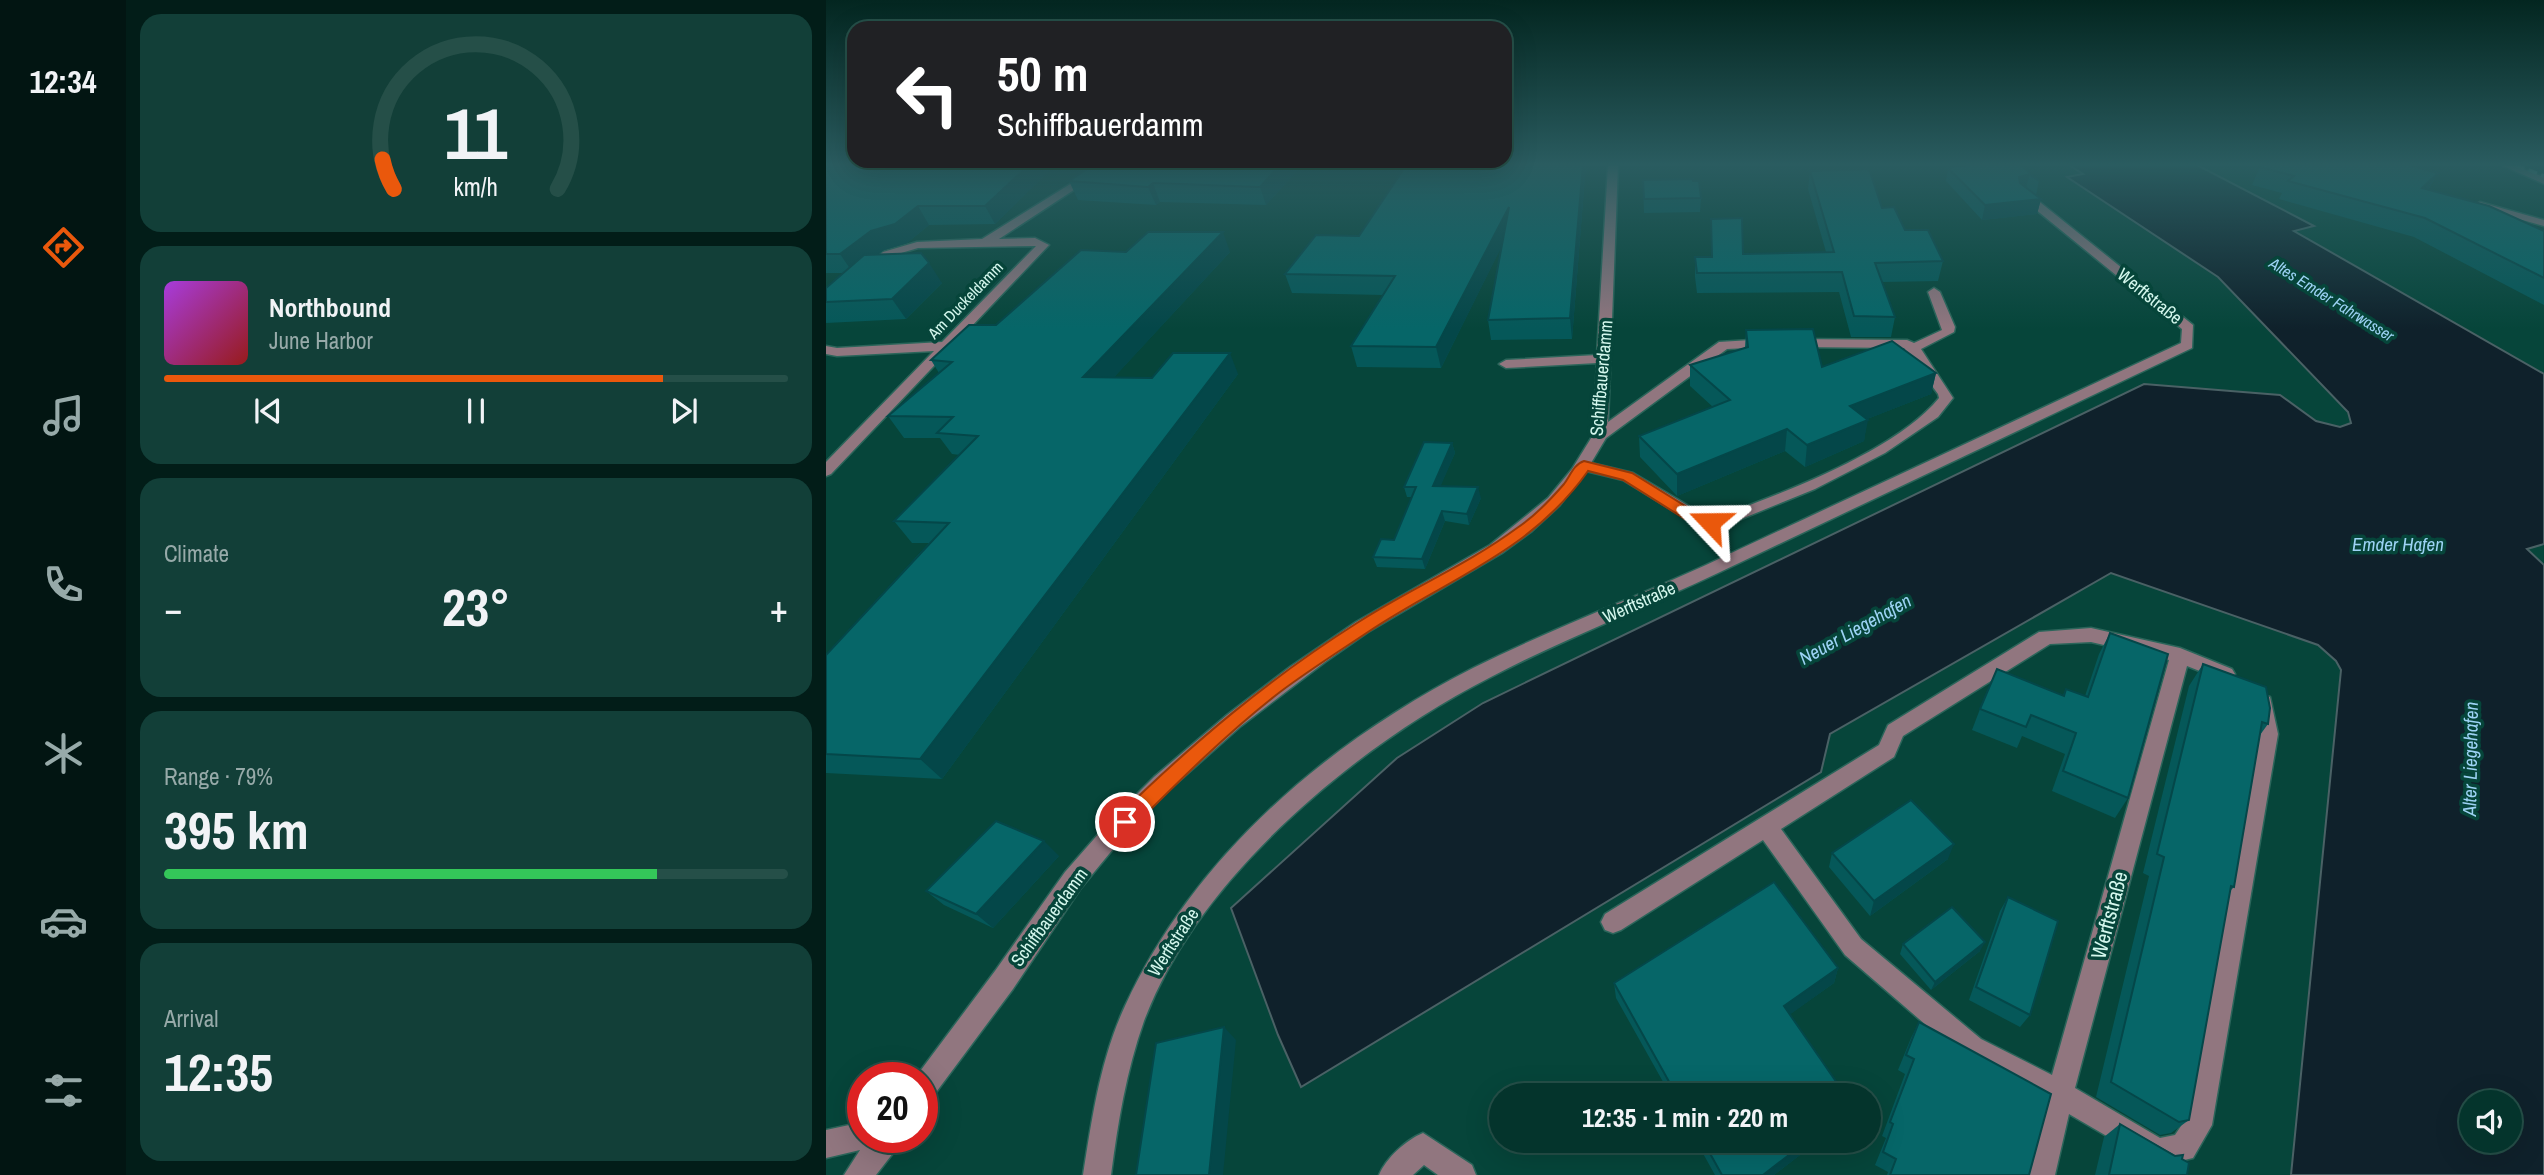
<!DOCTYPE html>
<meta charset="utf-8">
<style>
body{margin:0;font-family:"Archivo Narrow",sans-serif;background:#123f38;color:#f1f3f6;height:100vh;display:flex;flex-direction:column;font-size:26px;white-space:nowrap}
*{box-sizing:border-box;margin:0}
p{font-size:23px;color:#97aaa9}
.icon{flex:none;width:38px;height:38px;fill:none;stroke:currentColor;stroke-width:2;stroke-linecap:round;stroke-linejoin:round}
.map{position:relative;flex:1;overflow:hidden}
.drawer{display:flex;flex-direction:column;gap:14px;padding:14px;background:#021d18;width:700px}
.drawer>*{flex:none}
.guide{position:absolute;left:21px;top:21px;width:665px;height:147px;border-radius:21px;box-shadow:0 7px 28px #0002,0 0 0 2px #254f48;background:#202124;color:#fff;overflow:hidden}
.fabs{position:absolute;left:1633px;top:1090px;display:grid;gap:14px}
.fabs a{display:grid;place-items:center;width:63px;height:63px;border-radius:50%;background:#04342c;box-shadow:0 7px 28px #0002,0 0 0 2px #254f48;font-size:35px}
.speed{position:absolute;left:21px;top:1062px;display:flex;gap:14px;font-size:35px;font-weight:700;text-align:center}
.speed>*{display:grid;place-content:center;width:91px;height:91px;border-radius:50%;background:#04342c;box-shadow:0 7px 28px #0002,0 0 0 2px #254f48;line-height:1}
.speed .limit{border:10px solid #d22;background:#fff;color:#111}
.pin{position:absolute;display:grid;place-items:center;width:60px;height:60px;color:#fff;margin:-30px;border:4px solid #fff;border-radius:50%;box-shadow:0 2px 7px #0007}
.me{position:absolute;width:77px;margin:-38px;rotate:293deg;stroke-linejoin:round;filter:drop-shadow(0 0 5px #0008)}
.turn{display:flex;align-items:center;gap:24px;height:147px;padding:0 35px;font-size:32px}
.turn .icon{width:91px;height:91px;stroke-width:2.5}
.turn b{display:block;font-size:49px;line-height:60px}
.big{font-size:52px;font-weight:800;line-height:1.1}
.drawer .tile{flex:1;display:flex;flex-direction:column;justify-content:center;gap:10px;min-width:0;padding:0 24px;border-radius:21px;background:#123f38}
.drawer .dial{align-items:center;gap:0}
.dial svg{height:182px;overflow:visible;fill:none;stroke:#254f48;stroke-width:7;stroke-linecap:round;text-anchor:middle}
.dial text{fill:#f1f3f6;stroke:none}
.song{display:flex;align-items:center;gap:21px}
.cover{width:84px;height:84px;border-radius:10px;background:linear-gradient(135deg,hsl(280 70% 55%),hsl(0 70% 35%))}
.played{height:7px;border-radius:4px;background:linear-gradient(90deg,#ea580c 80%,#254f48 80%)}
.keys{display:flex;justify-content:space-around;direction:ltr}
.heat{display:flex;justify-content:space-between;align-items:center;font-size:38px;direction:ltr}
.charge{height:10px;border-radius:5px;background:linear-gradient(90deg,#34c759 79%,#254f48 0)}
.trip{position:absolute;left:663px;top:1083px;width:392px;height:70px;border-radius:35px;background:#04342c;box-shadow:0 7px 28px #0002,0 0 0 2px #254f48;font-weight:800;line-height:70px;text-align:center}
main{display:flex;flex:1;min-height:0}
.tab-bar{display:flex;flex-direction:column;width:126px;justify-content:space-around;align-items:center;background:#021512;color:#97aaa9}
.tab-bar .icon{width:49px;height:49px}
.tab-bar .on{color:#ea580c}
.tab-bar b{font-size:32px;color:#f1f3f6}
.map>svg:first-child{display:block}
.water{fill:#0f212b;stroke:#4a6165;stroke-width:2;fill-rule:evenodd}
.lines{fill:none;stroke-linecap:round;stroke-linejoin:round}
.minor-casing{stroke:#2b655a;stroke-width:3}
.minor{fill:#91767f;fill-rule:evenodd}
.rail{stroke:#81afa5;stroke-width:3.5;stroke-dasharray:9 4.5;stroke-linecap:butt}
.wall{fill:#055859}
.shaded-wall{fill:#044749}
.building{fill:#066668;stroke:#044749;stroke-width:2}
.route{fill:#ea580c;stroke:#983908;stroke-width:2}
.labels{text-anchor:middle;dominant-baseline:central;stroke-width:7;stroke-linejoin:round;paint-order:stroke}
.far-water-label{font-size:16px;font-style:italic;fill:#9dd3f5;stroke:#06453a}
.far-street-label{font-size:16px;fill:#d4f7ed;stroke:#06453a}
.street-label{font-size:18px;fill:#d4f7ed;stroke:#06453a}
.water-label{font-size:19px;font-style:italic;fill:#9dd3f5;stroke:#06453a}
.near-street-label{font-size:21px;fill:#d4f7ed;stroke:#06453a}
</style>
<main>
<nav class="tab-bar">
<b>12:34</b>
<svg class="icon on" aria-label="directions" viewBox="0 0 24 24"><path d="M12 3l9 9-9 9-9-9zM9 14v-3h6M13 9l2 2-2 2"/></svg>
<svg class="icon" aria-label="music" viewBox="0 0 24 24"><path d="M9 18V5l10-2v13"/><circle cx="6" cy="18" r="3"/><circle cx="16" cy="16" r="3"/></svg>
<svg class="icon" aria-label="phone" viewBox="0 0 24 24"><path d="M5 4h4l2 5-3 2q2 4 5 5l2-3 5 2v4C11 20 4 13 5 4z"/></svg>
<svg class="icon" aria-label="climate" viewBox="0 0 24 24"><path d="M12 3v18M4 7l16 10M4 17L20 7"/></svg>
<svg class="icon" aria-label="car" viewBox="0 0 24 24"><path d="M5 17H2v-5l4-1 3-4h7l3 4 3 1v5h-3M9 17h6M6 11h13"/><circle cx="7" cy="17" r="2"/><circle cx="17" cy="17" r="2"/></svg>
<svg class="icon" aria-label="filters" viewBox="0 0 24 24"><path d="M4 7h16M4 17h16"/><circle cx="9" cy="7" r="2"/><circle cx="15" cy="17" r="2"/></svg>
</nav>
<section class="drawer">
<div class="tile dial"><svg viewBox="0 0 100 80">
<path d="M14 69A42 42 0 1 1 86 69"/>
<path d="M14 69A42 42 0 0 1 9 56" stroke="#ea580c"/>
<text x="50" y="56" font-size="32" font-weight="700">11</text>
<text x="50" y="72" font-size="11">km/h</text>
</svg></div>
<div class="tile">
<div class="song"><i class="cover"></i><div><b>Northbound</b><p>June Harbor</p></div></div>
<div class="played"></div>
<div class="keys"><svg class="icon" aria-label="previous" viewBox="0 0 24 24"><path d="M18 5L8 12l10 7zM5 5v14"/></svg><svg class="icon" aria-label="pause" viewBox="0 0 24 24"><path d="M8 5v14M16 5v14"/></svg><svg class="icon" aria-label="next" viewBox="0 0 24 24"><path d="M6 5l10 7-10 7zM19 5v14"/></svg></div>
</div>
<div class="tile"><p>Climate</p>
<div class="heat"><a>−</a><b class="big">23°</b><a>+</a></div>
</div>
<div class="tile"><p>Range · 79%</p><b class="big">395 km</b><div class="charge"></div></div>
<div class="tile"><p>Arrival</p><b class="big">12:35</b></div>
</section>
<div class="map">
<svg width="1718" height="1175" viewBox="0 0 1718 1175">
<rect width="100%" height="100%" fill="#06453a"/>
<path class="water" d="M1243,165H1371L1488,226L1468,231L1718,374V544L1701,549L1718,565V1175H1465L1515,670L1510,661L1492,645L1285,573L1004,734L995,772L475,1087L452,1035L405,908L571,758L657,703L1318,384L1454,395L1490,421L1514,427L1525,423L1522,412L1392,277L1241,177L1257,174ZM1645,1102H1684V1141H1645Z"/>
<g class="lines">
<defs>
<g id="minor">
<path d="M275,165H286L173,239L209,238L223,245L5,474L0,476V462L108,351L11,356L0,354V346L11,348L116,342L210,246L92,248L65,256L48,271H40V267L57,252L91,242L156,239Z"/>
<path d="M782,165H792L782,422L893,342L941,339L948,343L941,347L901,349L780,438L765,463L807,473L878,515H897C960,492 1071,450 1113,398L1112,394L1078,348L969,347L962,343L969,339L1081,340L1088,343L1116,330L1102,292L1108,288L1114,292L1129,327L1128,332L1095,349L1127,398L1112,417L1059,453L989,489L898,526L869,524L797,480L760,471L733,506L706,531L676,553L542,632L499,662L415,726L343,790L297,837L255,888L187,989L105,1099L96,1103V1078H89L169,971L239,872L282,823L328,777L401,715L464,667L530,622L664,545L722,498L746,469L767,435L771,363L680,368L673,364L680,360L771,355Z"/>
<path d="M1675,165H1687L1718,177V184Z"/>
<path d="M1192,191H1200L1367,325L1366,348C1208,423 1050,498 892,573C816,609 737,639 663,678C530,746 372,877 318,1021C300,1072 292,1122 285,1175H257C266,1118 274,1060 299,1006C368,856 502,742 647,668C723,630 803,600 880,565C1038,491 1197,417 1355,343L1356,329L1192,195Z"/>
<path d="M1654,202L1718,220V226L1650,207L1649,205Z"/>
<path d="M1265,628L1354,648L1406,669L1409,674L1406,679L1399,681L1361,666L1249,1088L1334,1138L1349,1135L1359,1120L1432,734L1427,703L1430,697L1437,695L1444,697L1452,734L1386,1125L1367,1158L1332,1166L1243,1114L1229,1175H1201L1219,1101L1137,1057L1019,955L937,840L795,930L787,933L779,930L775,922L779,914L1053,745L1062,725L1213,632ZM1265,642L1343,660L1226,1075L1155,1039L1035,939L955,829L1068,757L1077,736L1224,644Z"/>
<path d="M37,1122V1138H75L71,1148L50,1175H18L34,1150L0,1158V1130Z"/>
<path d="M597,1133L646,1165L650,1175H612L598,1165L587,1175H553C560,1158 580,1140 597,1133Z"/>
</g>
</defs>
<use href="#minor" class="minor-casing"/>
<use href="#minor" class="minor"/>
<path class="rail" d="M1690,165L1718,176"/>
</g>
<g class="wall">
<path d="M0,164H230L169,224L103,225L81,243L58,250L51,255L116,283L80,319L0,323V288L18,273H0Z"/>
<path d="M477,164L440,205L334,202L330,205L252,200L243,181Z"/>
<path d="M581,164H760L746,339L665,340L662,320L676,245L615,368L531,367L525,346L557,295L466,293L459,274L533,236Z"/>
<path d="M1193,164L1213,181L1210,195L1215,199L1211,214L1156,220L1120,181L1122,168Z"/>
<path d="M1434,167L1612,173L1602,190L1718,231V305L1588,237L1453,199L1456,193L1426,185Z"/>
<path d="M984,171L1056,208L1079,230L1117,261L1112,281L1056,282L1069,317L1065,337H1025L1013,292L871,293L869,277V257H885V219L917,254L1000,252L982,189Z"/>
<path d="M817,180L867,181L875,198L874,212L818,213Z"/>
<path d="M300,252H404L288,377L326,378L412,374L116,779L0,773V655L103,543H86L68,521L134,455L126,454L114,438H78L62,416L113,373L105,360L170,325Z"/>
<path d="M920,330L996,367L1110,373L1105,394L1041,419L1038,441L979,467L959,451L851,496L814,457L813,436L887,407L864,386V365L919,348Z"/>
<path d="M626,443L629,453L614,486L655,498L643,525L619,521L599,569L551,567L547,557L568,540L586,497H581L578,487Z"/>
<path d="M1284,633L1302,798L1289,818L1226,791L1239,754L1196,736L1191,748L1146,730L1154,709L1237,695L1240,689L1259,696L1273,654Z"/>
<path d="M1377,664L1442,724L1434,735L1408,887L1404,891L1363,1120L1345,1133L1334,1135L1270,1097L1323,876L1317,873L1363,686Z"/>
<path d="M1006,853L1122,859L1044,916L1003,867Z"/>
<path d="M233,856L167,928L118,905L100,891Z"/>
<path d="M1182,897L1204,1015L1194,1027L1143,1000L1174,911Z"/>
<path d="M1077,944L1154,951L1105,990L1074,954Z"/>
<path d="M1012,968L1008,983L964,1014L1020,1096H845L790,998L788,983Z"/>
<path d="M1093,1022L1203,1175H1061L1062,1172L1049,1165L1060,1138L1056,1136L1079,1074L1072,1070L1085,1038Z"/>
<path d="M1294,1124L1356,1159L1361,1175H1269L1278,1137Z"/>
<path d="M870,1141H992L948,1175H889Z"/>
</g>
<g class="shaded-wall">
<path d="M204,164H230L169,224L159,206Z"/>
<path d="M455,164H477L440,205L434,187Z"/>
<path d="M757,164H760L746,339L744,318Z"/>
<path d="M1612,173L1601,191L1596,188Z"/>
<path d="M1204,174L1200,188L1189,191L1193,177Z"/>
<path d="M327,183L334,202L330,205L322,187Z"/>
<path d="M1215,199L1211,214L1156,220L1159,205Z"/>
<path d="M92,206L103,225L81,243L58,250L27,273L14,254L45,231Z"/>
<path d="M683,207L686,226L615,368L610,347Z"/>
<path d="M397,232L404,252L269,398L257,377Z"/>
<path d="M103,263L116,283L80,319L66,299Z"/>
<path d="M404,353L412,374L116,779L94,759Z"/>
<path d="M1110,373L1105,394L1021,427L1024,406Z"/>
<path d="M1042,420L1038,441L979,467L981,445Z"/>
<path d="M961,429L959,451L851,496V474Z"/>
<path d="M626,443L629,453L610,497L607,486Z"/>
<path d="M652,487L655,498L643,525L641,514Z"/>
<path d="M616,511L619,521L599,569L596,559Z"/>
<path d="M218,841L233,856L167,928L150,914Z"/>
<path d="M1128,844L1122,859L1044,916L1048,901Z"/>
<path d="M1159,942L1154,951L1105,990L1109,982Z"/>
<path d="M1012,968L1008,983L955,1021L958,1006Z"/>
<path d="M398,1027L410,1040L397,1175H383Z"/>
<path d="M981,1141H992L948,1175H937Z"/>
</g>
<g class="building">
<path d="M0,164H204L159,206H92L69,224L45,231L14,254H0Z"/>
<path d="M269,164H455L434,187L327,183L322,187L243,181Z"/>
<path d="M581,164H757L744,318L662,320L683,207L610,347L525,346L569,276L459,274L490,235L533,236Z"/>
<path d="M1150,164H1193L1213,181L1204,174L1193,177L1194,183L1215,199L1159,205L1122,168Z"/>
<path d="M1436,164H1579L1612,173L1596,188L1663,206L1718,231V278L1599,218L1462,181L1468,176L1434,167Z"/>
<path d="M1043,169L1056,208L1068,207L1079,230H1102L1117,261L1049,263L1069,317L1028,316L1016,272L871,273L869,257H886L885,219L916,218L917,254L1008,252L984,171Z"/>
<path d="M867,179V181H873L875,198L818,199L817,180Z"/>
<path d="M322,232H397L257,377L326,378L347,353H404L94,759L0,754V655L123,523L68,521L152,436L111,433L127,417L62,416L126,362L105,360L143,325H170L255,250L300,252Z"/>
<path d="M95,253L103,263L66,299L0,302V288L38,255Z"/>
<path d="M987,329L996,367L1066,341L1110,373L1024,406L1042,420L981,445L961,429L851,474L813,436L904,400L864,365L922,347L920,330Z"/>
<path d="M598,442L626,443L607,486L652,487L641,514L616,511L596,559L547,557L555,539L568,540L590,487H578Z"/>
<path d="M1284,633L1342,654L1302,798L1237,771L1250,733L1205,715L1200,727L1154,709L1171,669L1238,696L1240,689L1262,697Z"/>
<path d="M1377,664L1440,687L1444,708L1442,724L1436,722L1408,887L1405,886L1363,1120L1353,1122L1285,1082L1338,857L1331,854Z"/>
<path d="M1085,800L1128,844L1048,901L1006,853Z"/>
<path d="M170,821L218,841L150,914L100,891Z"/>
<path d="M948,882L1012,968L958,1006L1020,1096H851L788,983Z"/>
<path d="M1182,897L1232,921L1204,1015L1150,987Z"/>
<path d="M1126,907L1159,942L1109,982L1077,944Z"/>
<path d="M1093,1022L1225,1094L1203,1175H1064L1070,1159L1057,1152L1067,1124L1064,1122L1088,1059L1080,1055Z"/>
<path d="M398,1027L383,1175H310L330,1043Z"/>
<path d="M1294,1124L1349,1156L1357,1155L1356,1159L1363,1163L1361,1175H1283Z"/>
<path d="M877,1141H981L937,1175H896Z"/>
</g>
<linearGradient id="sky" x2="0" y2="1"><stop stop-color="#032620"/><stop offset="0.5" stop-color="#2a5c60"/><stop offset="1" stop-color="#2a5c60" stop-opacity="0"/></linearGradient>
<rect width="1718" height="329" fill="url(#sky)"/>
<path class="route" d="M758,461L806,473L869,512L890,518L892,522L884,526L859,519L797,480L762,471C704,553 621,579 542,632C512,652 482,671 454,692C401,733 353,781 306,828L299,831L292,828L289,822L292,816C368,742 441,680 531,623C583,589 641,565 691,528C708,517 725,499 738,484C744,476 748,464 758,461Z"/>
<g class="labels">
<g class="far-water-label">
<text transform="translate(1506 299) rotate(32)">Altes Emder Fahrwasser</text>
</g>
<g class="far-street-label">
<text transform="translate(139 300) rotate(-46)">Am Duckeldamm</text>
</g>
<g class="street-label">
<text transform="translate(1324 296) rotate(39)">Werftstraße</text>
<text transform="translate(775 378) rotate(-85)">Schiffbauerdamm</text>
<text transform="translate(813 602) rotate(-24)">Werftstraße</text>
<text transform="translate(223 917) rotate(-54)">Schiffbauerdamm</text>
<text transform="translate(347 942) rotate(-57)">Werftstraße</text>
</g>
<g class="water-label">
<text x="1572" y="544">Emder Hafen</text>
<text transform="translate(1029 629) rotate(-29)">Neuer Liegehafen</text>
<text transform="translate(1644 759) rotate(-89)">Alter Liegehafen</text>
</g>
<g class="near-street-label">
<text transform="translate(1283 915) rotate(-75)">Werftstraße</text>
</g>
</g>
</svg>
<div class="fabs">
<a><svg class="icon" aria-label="sound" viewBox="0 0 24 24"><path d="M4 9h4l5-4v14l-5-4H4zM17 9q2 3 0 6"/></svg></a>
</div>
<div class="speed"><div class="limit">20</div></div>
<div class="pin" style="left:299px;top:822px;background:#d93025"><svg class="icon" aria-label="arrive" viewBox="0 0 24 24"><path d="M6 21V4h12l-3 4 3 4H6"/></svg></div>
<svg class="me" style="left:884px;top:522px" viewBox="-20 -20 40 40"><path d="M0-17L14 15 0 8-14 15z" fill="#ea580c" stroke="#fff" stroke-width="4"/></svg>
<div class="trip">12:35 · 1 min · 220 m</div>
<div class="guide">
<div class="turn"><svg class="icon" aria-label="left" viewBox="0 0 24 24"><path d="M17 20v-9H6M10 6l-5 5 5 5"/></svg><div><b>50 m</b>Schiffbauerdamm</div></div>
</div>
</div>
</main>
